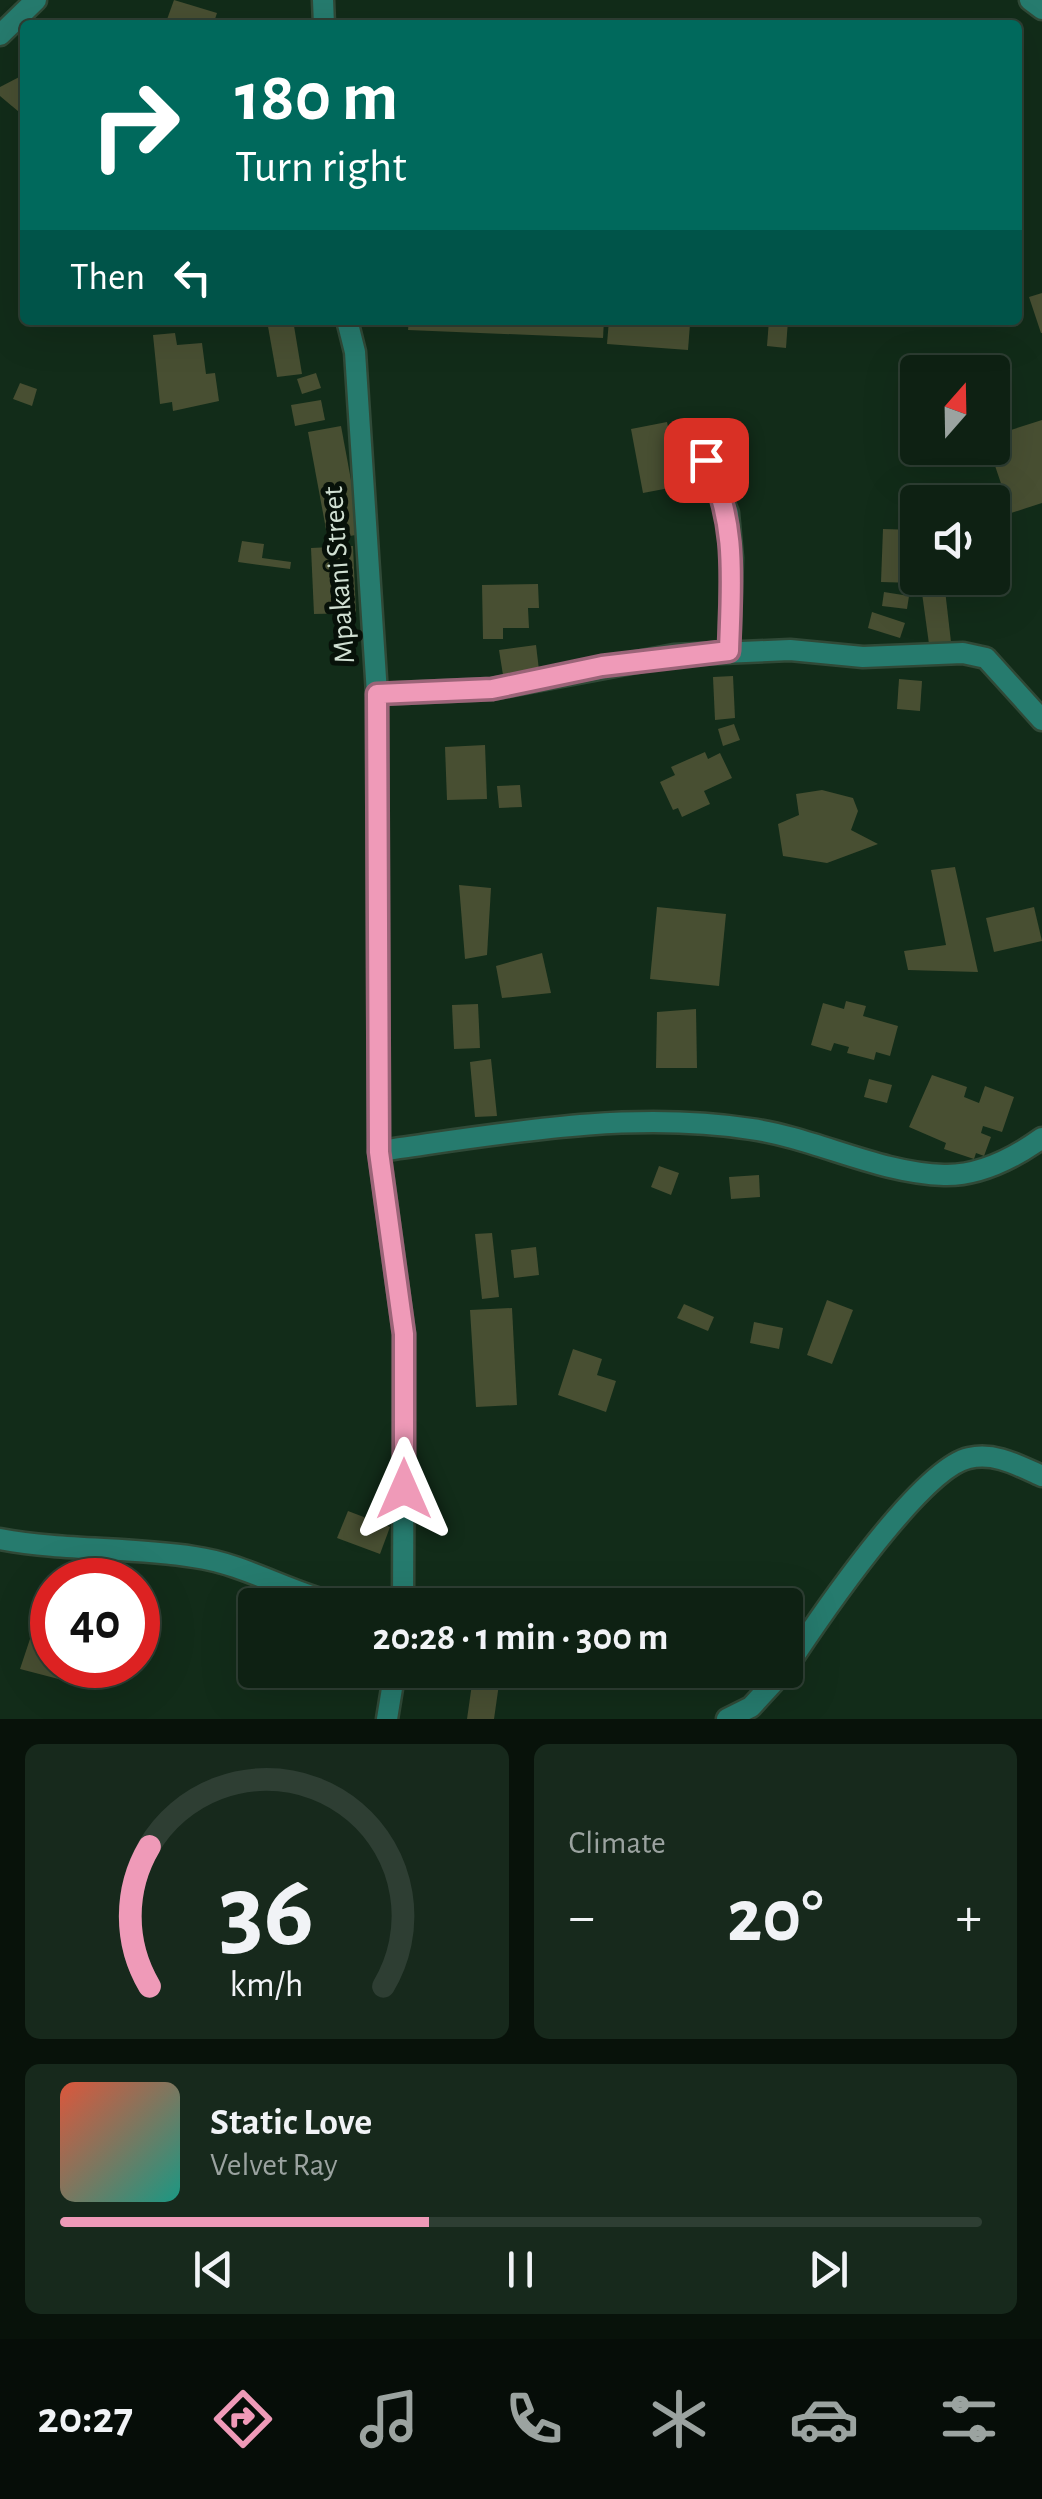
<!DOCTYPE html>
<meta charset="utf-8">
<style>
body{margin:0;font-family:"Alegreya Sans",sans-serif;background:#17291c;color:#f1f3f6;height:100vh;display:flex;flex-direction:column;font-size:38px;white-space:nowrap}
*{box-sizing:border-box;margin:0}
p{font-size:32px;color:#9ba3a0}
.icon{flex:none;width:55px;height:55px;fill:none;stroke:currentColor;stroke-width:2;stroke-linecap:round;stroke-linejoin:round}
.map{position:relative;height:1719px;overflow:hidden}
.details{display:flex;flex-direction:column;gap:25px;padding:25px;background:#08120a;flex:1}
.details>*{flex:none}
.hud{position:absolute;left:20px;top:20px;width:1002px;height:305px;border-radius:10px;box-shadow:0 10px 40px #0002,0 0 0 2px #2e3e33;background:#00695c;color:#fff;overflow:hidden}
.needle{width:65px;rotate:20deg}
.tools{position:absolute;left:900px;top:355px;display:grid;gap:20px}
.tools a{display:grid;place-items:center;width:110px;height:110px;border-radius:10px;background:#0e2113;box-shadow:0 10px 40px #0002,0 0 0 2px #2e3e33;font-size:50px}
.speed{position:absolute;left:30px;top:1558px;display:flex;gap:20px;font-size:50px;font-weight:700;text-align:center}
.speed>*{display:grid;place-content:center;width:130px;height:130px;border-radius:50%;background:#0e2113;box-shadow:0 10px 40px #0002,0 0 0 2px #2e3e33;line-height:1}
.speed .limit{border:15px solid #d22;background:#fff;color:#111}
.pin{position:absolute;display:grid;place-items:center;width:85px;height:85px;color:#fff;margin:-42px;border-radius:20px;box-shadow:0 5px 15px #0006}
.me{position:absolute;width:110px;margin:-55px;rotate:0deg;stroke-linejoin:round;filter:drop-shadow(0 0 8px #0008)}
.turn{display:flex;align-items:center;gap:35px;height:210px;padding:0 50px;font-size:45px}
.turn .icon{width:130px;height:130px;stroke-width:2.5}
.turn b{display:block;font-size:70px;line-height:85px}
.then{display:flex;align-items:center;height:95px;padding:0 50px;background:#0003;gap:20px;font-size:38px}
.big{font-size:75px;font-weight:700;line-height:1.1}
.details .widget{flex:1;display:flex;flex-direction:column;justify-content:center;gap:15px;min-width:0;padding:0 35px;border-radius:15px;background:#17291c}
.details .dial{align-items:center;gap:0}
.dial svg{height:260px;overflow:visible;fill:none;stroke:#2e3e33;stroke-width:7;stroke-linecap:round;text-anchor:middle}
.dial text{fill:#f1f3f6;stroke:none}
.song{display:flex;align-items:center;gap:30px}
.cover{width:120px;height:120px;border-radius:15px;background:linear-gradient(135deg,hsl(10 70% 55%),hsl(170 70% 35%))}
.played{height:10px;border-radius:5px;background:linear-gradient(90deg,#ef9ab8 40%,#2e3e33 40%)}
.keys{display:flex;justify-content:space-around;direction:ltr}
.heat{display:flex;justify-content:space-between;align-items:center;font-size:55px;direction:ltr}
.details .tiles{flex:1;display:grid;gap:25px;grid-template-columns:1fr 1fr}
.widget:last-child{grid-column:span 2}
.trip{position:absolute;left:238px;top:1588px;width:565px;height:100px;border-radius:10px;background:#0e2113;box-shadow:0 10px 40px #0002,0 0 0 2px #2e3e33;font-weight:700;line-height:100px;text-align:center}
.dock{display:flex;height:160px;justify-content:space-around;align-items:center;background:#060d08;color:#9ba3a0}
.dock .icon{width:70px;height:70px}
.dock .on{color:#ef9ab8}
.dock b{font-size:45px;color:#f1f3f6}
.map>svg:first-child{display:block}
.building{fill:#484f32}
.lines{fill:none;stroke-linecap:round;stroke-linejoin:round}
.minor-casing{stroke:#304937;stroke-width:25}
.tertiary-casing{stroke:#304937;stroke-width:25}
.minor{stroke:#267b6e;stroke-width:20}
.tertiary{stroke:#267b6e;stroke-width:20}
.route-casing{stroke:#9b6478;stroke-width:25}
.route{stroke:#ef9ab8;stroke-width:18}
.labels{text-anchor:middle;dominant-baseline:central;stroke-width:10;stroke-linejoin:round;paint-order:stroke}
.street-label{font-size:30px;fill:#d0dfd2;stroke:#071109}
</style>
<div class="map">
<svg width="1042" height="1719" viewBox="0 0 1042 1719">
<rect width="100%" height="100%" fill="#122c19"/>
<g class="building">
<path d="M174,0L217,13L213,25H165Z"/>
<path d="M25,74V117L0,96V87Z"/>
<path d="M1042,293V333H1041L1029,297Z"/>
<path d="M293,320L302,374L277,377L267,321Z"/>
<path d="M409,320H604L603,338L408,330Z"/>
<path d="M609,320L690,324L688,350L607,344Z"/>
<path d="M694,320H736L735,327Z"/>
<path d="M769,320H788L786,348L767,346Z"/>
<path d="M175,333L177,345L202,343L206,374L215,373L219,401L173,411L172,402L160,404L153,335Z"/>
<path d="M316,373L321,388L302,394L297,379Z"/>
<path d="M20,383L37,389L32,406L13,399Z"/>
<path d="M321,400L325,420L295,426L291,405Z"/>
<path d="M1042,420V503L1011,513L989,448H992V436Z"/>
<path d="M667,422L680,486L643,493L631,429Z"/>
<path d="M341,426L361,534L328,540L308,432Z"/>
<path d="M883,529L917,530L915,583L881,582Z"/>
<path d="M242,541L264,544L262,558L291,562L290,569L238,562Z"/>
<path d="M353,546L356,613L314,614L311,548Z"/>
<path d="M538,584L539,608H528L529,628H503V639H483L482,585Z"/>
<path d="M945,590L951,642L929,644L922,593Z"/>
<path d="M884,592L909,596L907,609L882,606Z"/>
<path d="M872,612L905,623L900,638L868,628Z"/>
<path d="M536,645L539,670L503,675L499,650Z"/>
<path d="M733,676L735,718L715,720L713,677Z"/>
<path d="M899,679L922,681L920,711L897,709Z"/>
<path d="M734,724L740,740L723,746L718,729Z"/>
<path d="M485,745L487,799L447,800L445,747Z"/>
<path d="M705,752L708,759L720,753L732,778L704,791L710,804L682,817L678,808L673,810L660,782L675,775L671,767Z"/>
<path d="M520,785L522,807L499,808L497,786Z"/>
<path d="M822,790L853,798L858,811L851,830L878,844L827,863L783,856L778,824L799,815L796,794Z"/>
<path d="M955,867L978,972L908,970L904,951L946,945L931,870Z"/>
<path d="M459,885L491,888L487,955L465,959Z"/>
<path d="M657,907L726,914L719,986L650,979Z"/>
<path d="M1034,907L1042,941L994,952L986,918Z"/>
<path d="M542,953L551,993L502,998L496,966Z"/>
<path d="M846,1001L866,1006L863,1016L898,1026L890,1056L876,1052L874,1060L847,1053L849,1047L834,1043L831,1051L811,1045L823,1003L844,1009Z"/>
<path d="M478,1004L480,1048L454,1049L452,1005Z"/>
<path d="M696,1009L697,1068H656L657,1012Z"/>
<path d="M491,1059L497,1116L475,1117L470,1062Z"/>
<path d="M932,1075L967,1087L964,1097L979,1103L985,1086L1014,1097L1002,1132L983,1126L981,1133L991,1137L984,1156L976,1153L974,1159L944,1149L946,1143L909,1127Z"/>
<path d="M869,1079L892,1085L887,1103L864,1097Z"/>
<path d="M659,1166L679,1173L671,1195L651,1187Z"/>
<path d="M759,1175L760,1197L731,1199L729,1177Z"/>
<path d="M492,1233L499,1297L482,1299L475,1234Z"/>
<path d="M536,1247L539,1275L514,1278L511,1250Z"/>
<path d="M827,1300L853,1310L832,1364L807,1355Z"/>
<path d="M684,1304L714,1317L708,1331L677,1318Z"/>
<path d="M512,1308L517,1405L476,1407L470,1310Z"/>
<path d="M754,1322L783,1328L779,1349L750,1343Z"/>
<path d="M573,1349L602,1359L597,1375L616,1381L606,1412L558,1395Z"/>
<path d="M348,1511L390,1527L380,1554L337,1538Z"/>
<path d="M47,1588L52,1591V1665H104L97,1689L20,1669Z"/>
<path d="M474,1670H501L494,1719H467Z"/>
</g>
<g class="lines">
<defs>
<g id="minor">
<path d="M1030,0L1042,9"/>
<path d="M0,35L36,0"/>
<path d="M694,435L728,513L732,558L729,651"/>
<path d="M377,694L492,689L674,655L790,650L863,657L963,653L986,658L1042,720"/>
<path d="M379,1151C501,1134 627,1110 751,1129C815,1138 878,1173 944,1175C979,1176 1014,1158 1042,1138"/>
<path d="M0,1539C64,1551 129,1547 194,1557C246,1564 291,1594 342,1605"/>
<path d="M785,1670C815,1624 920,1468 969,1458C996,1452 1019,1466 1042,1476"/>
<path d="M727,1719L751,1707L785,1670"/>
</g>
<g id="tertiary">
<path d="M323,0L324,25"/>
<path d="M347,320L355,352L377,694L379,1151L404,1334L403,1605"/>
<path d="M387,1719L395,1670"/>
</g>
</defs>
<use href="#minor" class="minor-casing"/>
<use href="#tertiary" class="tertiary-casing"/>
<use href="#minor" class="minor"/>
<use href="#tertiary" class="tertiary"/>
</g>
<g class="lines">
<defs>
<path id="route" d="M404,1489V1334L379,1152L377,694L492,689L602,666L729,651C731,584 738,521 706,460"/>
</defs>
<use href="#route" class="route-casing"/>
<use href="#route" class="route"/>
</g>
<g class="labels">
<g class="street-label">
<text transform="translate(339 575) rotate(-94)">Mpakani Street</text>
</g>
</g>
</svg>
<div class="tools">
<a><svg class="needle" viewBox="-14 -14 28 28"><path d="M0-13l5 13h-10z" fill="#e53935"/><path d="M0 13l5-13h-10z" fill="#9ba3a0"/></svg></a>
<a><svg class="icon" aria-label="sound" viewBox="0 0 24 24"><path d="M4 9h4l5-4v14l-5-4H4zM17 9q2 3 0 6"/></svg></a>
</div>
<div class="speed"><div class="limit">40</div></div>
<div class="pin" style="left:706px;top:460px;background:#d93025"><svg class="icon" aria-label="arrive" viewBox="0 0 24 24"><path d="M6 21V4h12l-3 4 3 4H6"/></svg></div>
<svg class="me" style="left:404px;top:1489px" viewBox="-20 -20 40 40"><path d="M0-17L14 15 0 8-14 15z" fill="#ef9ab8" stroke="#fff" stroke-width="4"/></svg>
<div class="trip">20:28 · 1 min · 300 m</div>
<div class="hud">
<div class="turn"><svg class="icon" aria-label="right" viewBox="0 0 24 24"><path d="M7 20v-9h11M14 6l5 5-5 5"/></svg><div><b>180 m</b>Turn right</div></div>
<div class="then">Then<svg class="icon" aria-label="left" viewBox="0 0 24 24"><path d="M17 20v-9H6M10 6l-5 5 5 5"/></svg></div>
</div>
</div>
<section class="details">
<div class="tiles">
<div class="widget dial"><svg viewBox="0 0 100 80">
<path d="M14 69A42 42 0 1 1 86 69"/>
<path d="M14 69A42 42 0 0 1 14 26" stroke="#ef9ab8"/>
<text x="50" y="56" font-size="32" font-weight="700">36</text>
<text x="50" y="72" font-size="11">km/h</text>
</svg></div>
<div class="widget"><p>Climate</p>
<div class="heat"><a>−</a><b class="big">20°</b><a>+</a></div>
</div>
<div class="widget">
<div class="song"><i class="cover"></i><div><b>Static Love</b><p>Velvet Ray</p></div></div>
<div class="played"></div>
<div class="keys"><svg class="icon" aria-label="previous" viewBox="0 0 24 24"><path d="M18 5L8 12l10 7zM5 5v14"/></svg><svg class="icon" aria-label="pause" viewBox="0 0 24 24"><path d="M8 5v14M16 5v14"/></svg><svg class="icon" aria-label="next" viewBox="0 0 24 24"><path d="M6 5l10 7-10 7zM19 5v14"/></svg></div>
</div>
</div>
</section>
<nav class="dock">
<b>20:27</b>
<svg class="icon on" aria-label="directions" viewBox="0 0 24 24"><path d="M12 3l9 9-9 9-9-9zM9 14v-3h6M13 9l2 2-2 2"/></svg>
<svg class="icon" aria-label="music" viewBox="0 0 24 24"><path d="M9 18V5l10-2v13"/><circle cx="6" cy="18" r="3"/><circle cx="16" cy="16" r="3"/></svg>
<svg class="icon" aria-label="phone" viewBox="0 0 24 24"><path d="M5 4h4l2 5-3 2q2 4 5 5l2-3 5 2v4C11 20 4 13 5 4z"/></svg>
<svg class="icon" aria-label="climate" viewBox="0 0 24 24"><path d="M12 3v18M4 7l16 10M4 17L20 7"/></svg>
<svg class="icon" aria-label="car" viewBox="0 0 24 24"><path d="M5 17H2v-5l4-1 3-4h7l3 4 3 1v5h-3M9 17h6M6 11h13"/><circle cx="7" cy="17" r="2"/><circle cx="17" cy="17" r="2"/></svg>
<svg class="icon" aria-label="filters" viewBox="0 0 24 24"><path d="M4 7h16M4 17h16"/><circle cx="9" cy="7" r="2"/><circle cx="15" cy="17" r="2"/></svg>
</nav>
